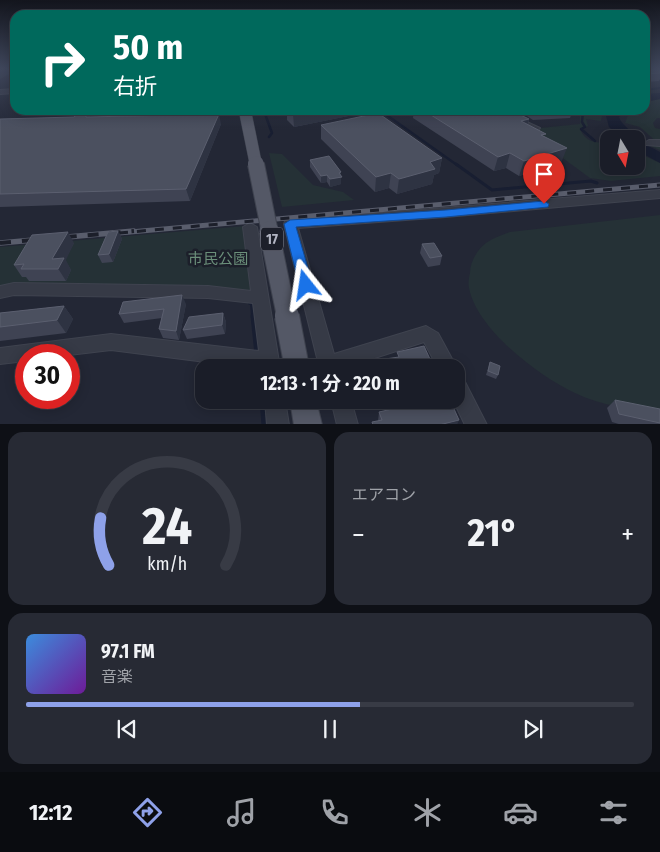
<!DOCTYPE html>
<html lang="ja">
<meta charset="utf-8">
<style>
body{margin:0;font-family:"Fira Sans Condensed","Noto Sans JP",sans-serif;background:#272a34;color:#f1f3f6;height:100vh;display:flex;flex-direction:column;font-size:19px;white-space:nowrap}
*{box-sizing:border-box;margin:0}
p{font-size:16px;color:#9fa2a8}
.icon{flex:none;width:28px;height:28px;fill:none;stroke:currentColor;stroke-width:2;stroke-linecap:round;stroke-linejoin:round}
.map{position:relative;height:424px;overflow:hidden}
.side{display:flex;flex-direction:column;gap:8px;padding:8px;background:#0e1016;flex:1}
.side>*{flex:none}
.top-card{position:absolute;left:10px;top:10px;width:640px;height:105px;border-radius:15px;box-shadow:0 2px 12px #0003,0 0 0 1px #383b45;background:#00695c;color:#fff;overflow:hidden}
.needle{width:32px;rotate:170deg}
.fabs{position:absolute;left:600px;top:130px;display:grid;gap:10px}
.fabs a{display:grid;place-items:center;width:45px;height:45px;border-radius:10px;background:#1a1d28;box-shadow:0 2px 12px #0003,0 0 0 1px #383b45;font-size:25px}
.speed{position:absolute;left:15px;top:344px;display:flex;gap:10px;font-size:25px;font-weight:700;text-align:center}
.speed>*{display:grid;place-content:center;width:65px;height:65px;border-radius:50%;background:#1a1d28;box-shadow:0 2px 12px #0003,0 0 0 1px #383b45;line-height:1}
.speed .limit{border:8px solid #d22;background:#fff;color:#111}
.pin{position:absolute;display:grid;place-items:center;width:42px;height:42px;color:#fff;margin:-51px -21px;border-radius:50% 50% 50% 0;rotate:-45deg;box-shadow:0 0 5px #0007}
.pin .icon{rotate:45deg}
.me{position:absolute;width:55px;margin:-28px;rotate:345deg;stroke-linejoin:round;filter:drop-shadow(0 0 4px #0008)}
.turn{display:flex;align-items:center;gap:18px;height:105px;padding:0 20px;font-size:22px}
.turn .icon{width:65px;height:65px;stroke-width:2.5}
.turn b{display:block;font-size:35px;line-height:42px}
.big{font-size:38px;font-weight:700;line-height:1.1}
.side .card{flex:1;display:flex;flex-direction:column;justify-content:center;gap:8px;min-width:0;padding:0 18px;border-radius:15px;background:#272a34}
.side .dial{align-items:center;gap:0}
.dial svg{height:130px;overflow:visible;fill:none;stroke:#383b45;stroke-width:7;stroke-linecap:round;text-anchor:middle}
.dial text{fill:#f1f3f6;stroke:none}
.song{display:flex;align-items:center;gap:15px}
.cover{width:60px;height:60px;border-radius:8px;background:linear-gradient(135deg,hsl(210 70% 55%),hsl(280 70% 35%))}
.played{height:5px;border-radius:2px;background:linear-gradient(90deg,#8ea1e9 55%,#383b45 55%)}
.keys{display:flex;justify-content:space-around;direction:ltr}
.heat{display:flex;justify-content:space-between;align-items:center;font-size:28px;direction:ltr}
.side .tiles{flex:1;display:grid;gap:8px;grid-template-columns:1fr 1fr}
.card:last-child{grid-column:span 2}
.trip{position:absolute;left:195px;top:359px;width:270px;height:50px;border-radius:15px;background:#1a1d28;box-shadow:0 2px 12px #0003,0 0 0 1px #383b45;font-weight:700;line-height:50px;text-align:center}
.menu{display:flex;height:80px;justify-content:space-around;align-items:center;background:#0a0c10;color:#9fa2a8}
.menu .icon{width:35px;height:35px}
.menu .on{color:#8ea1e9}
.menu b{font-size:22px;color:#f1f3f6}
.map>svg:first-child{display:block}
.green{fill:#253136}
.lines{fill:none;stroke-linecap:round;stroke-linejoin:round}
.stream-far4{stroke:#181e31;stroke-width:2}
.stream-far3{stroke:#181e31;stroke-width:2.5}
.stream-far2{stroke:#181e31;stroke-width:3}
.stream-far1{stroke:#181e31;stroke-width:4}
.stream{stroke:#181e31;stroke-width:5}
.river{fill:#181e31;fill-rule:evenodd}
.minor-casing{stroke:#3f434f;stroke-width:2}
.major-casing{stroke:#3f434f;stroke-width:2}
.minor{fill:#363a46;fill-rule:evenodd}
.major{fill:#545866;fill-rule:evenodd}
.rail-far1-casing{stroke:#595d6c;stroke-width:5}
.rail-casing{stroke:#595d6c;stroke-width:5.5}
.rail-far1{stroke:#1c1f2a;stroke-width:3;stroke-dasharray:9;stroke-linecap:butt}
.rail{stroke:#1c1f2a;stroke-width:4;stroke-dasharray:11;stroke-linecap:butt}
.major-bridge-far4-casing{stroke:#3f434f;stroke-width:11;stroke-linecap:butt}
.major-bridge-far3-casing{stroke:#3f434f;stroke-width:13;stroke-linecap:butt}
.major-bridge-far2-casing{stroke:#3f434f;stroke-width:18;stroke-linecap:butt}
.major-bridge-far1-casing{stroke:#3f434f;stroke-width:21;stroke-linecap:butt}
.major-bridge-casing{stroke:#3f434f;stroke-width:26;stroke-linecap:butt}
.major-bridge-far4{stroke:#545866;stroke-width:9}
.major-bridge-far3{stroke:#545866;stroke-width:12}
.major-bridge-far2{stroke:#545866;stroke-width:16}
.major-bridge-far1{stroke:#545866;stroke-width:19}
.major-bridge{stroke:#545866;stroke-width:24}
.wall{fill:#3f4353}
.shaded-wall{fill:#2e3342}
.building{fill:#4b505f;stroke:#5b5f6f}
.route{fill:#1a73e8;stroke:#114b97}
.labels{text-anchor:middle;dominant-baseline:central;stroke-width:5;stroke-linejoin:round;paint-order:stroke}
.shield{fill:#1c1f2a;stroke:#848794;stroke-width:1}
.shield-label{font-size:14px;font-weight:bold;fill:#b1b4c2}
.park-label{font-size:15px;fill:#6b8f7a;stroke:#1c1f2a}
</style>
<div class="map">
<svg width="660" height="425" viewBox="0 0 660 425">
<rect width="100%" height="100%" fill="#232735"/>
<g class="green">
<path d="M660,99V118H657L653,123L655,128L660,129V150L648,145L659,144L640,127L625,123L630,110H645V102Z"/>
<path d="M580,110H603L601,121L586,119L588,126L580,129C585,142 596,143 609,143V166H636V152L660,163V176L611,181L590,178L545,145L534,131L540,128L580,124Z"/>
<path d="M269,153L282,154L313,185L343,192L354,200L282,207Z"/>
<path d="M660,215V412C630,409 602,406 575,393C538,376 477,329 469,288C468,283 469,277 470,273C470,262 477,250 486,243C493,238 502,235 510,232Z"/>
<path d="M245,226L255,294L0,289V247Z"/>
</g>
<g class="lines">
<g class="stream-far4">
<path d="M645,90L660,88"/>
<path d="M264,110L265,112"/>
<path d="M380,110L383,112"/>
<path d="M583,112V110"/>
</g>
<g class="stream-far3">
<path d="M264,111L272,133L269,137"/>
<path d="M381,111L457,165"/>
<path d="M583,111L582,122L585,127L581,129L595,141"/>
</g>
<path class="stream-far2" d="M456,164L492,190L591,181L597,183"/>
<path class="stream-far1" d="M250,303H252L253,318"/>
<g class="stream">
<path d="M253,316L257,354"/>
<path d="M262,400L264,425"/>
</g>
<g class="river">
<path d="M660,93V99L645,102V94Z"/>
<path d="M613,110H628L619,117C622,127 635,131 637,140L660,152V163L636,150V139H622L609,127L606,116Z"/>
</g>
<defs>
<g id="minor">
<path d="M15,89V93L0,94V90Z"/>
<path d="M490,110H501L540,128L538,130H532Z"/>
<path d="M649,140H660V146L646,145L644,143Z"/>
<path d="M660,190V198L446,217L298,228L334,354L426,326L438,333L457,368L456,371V368H438L424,342L344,368H322L318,362L284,224L285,221Z"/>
<path d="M250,223L257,227L280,368H253L111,350L69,355H26V361L0,364V348L111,334L259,351L253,303L208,298L14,295L0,298V286L14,283L208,286L251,291L243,227Z"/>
<path d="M456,376L463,378L487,425H465L453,400H456Z"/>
<path d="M265,400H285L289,425H267Z"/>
<path d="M331,400H351L358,425H337Z"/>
</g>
<path id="major" d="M290,400H316L322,425H294Z"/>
</defs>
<use href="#minor" class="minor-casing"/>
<use href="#major" class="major-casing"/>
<use href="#minor" class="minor"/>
<use href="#major" class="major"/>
<defs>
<path id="rail-far1" d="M119,233L660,185"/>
<path id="rail" d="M0,243L134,231"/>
</defs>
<use href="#rail-far1" class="rail-far1-casing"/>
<use href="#rail" class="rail-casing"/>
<use href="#rail-far1" class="rail-far1"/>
<use href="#rail" class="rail"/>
<defs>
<path id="major-bridge-far4" d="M245,110V112"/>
<path id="major-bridge-far3" d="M245,111L256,165"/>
<path id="major-bridge-far2" d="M256,164L270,233"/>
<path id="major-bridge-far1" d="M269,231L287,318"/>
<path id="major-bridge" d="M287,316L297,368"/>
</defs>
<use href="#major-bridge-far4" class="major-bridge-far4-casing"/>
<use href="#major-bridge-far3" class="major-bridge-far3-casing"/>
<use href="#major-bridge-far2" class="major-bridge-far2-casing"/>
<use href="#major-bridge-far1" class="major-bridge-far1-casing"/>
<use href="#major-bridge" class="major-bridge-casing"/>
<use href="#major-bridge-far4" class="major-bridge-far4"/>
<use href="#major-bridge-far3" class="major-bridge-far3"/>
<use href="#major-bridge-far2" class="major-bridge-far2"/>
<use href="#major-bridge-far1" class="major-bridge-far1"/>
<use href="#major-bridge" class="major-bridge"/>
</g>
<g class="wall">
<path d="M645,69L660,70V79L659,81L645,82Z"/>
<path d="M92,110H151L93,113Z"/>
<path d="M287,110H363V113L294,127L287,120Z"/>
<path d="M414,110H510L529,119L528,125L545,137L561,163L519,176L506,168L494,171L413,118Z"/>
<path d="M518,110H573L570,118L533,120Z"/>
<path d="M90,117L221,124L190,201L0,207V119Z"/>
<path d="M321,125L442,158L439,173L434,175L432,184L397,194L389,188L375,192L321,139Z"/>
<path d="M310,160L341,176V184L330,187L327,182L321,183L310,167Z"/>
<path d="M118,231L122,239L113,262L102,263L98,255Z"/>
<path d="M74,243L65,260L71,270L66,281H29L26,277H22L14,265Z"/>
<path d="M422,244L442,256L440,265L428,267L420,253Z"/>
<path d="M186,304L179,340L163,338L159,329L162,318L124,323L119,314Z"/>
<path d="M64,306L73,319L66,333L0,341V313Z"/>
<path d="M223,313L226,322L225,334L187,339L183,330Z"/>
<path d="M490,362L498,375L496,379L486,375Z"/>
<path d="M394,400H450L457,425H372V422L378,421L379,412L397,408Z"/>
<path d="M615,400L660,409V425H622L612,422L607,408Z"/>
</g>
<g class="shaded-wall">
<path d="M0,69H15V71L0,79Z"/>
<path d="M86,110H87L90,116V127L86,117Z"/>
<path d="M312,110H363V113L294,127L293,114Z"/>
<path d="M219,114L221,124L190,201L186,189Z"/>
<path d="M529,119L525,133L521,121Z"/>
<path d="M567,148L561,163L519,176L524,161Z"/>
<path d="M510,153L506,168L494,171L498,157Z"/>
<path d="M442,158L439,173L434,175L432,184L397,194L399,179L430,162Z"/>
<path d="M341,172V184L330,187V179L339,173Z"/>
<path d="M391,173L389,188L375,192L376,177Z"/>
<path d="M327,175V182L321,183V176Z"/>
<path d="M118,231L122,239L113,262L109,254Z"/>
<path d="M68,232L74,243L66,260L71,270L66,281L52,259Z"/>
<path d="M182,295L186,304L179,340L176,331Z"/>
<path d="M64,306L73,319L66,333L57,320Z"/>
<path d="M223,313L226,322L225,334L222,325Z"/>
<path d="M459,420L457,425H439Z"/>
</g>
<g class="building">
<path d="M645,69L660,70V71H659H660V73L645,74Z"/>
<path d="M82,110H86V117L219,114L186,189L0,194V119L74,117Z"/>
<path d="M289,110H312L293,114Z"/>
<path d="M423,110H510L529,119L521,121L546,134L541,135L567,148L524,161L510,153L498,157Z"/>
<path d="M378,113L442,158L430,162L435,169L399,179L391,173L376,177L321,125Z"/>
<path d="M329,156L341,172L339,173L342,177L330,179L327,175L321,176L310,160Z"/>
<path d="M118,231L109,254L98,255L108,232Z"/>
<path d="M68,232L52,259L64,258L58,269H21L24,264L14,265L32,235Z"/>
<path d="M434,243L442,256L430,258L422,244Z"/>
<path d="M182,295L176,331L159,329L164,309L119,314L123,302Z"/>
<path d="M64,306L57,320L0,327V313Z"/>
<path d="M223,313L222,325L183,330L189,317Z"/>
<path d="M424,346L434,368H360V366L365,365L364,362L399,357L397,352Z"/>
<path d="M490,362L500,366L498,375L488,371Z"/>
<path d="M399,400H450L459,420L439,425H373L372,422L382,420L379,412L401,407Z"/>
<path d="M615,400L660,409V423L619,414Z"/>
</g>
<linearGradient id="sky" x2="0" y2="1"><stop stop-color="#13151d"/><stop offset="0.53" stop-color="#3f475c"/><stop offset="1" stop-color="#3f475c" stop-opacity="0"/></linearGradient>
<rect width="660" height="129" fill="url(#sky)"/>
<path class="route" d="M544,201L549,204L548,207L446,217L296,227L313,285L311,289L306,290L301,289L299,285L284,224L290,220L446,210Z"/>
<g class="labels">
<rect class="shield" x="261" y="227.5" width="22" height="23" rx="4"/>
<g class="shield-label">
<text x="272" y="239">17</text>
</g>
<g class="park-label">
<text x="218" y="259">市民公園</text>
</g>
</g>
</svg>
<div class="fabs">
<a><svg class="needle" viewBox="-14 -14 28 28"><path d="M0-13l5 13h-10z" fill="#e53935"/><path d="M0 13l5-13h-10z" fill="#9fa2a8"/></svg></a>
</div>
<div class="speed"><div class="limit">30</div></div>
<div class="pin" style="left:544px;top:204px;background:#d93025"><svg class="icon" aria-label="arrive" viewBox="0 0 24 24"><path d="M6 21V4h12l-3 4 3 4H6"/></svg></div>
<svg class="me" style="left:306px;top:285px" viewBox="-20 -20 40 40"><path d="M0-17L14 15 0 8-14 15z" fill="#1a73e8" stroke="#fff" stroke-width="4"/></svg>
<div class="trip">12:13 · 1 分 · 220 m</div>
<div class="top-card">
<div class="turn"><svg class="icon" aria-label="right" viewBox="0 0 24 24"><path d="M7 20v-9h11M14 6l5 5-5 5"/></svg><div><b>50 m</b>右折</div></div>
</div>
</div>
<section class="side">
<div class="tiles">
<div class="card dial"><svg viewBox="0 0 100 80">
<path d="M14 69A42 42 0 1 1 86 69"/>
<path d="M14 69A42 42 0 0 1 9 40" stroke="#8ea1e9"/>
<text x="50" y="56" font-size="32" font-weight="700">24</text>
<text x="50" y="72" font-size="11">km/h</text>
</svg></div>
<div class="card"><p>エアコン</p>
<div class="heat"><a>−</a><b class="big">21°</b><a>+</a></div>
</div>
<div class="card">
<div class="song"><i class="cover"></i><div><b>97.1 FM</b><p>音楽</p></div></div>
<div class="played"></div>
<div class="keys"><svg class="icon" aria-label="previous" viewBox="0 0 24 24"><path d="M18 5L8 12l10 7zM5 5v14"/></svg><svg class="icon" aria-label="pause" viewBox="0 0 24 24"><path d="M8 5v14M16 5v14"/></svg><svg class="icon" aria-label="next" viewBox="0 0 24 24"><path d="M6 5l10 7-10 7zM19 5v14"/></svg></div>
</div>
</div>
</section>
<nav class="menu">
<b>12:12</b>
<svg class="icon on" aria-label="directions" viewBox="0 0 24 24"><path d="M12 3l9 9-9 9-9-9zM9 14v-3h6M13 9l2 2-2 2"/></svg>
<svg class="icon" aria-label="music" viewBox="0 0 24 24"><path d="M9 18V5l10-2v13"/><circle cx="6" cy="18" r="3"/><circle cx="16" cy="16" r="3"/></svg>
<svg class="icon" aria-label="phone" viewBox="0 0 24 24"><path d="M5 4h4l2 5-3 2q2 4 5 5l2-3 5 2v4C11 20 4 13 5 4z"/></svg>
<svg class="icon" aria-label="climate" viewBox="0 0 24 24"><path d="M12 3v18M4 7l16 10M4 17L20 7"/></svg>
<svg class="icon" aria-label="car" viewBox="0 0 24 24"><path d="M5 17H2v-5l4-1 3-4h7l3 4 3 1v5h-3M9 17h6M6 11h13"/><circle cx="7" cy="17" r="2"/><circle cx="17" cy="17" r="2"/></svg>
<svg class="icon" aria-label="filters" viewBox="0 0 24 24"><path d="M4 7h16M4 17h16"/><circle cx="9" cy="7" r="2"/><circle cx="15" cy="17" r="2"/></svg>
</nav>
